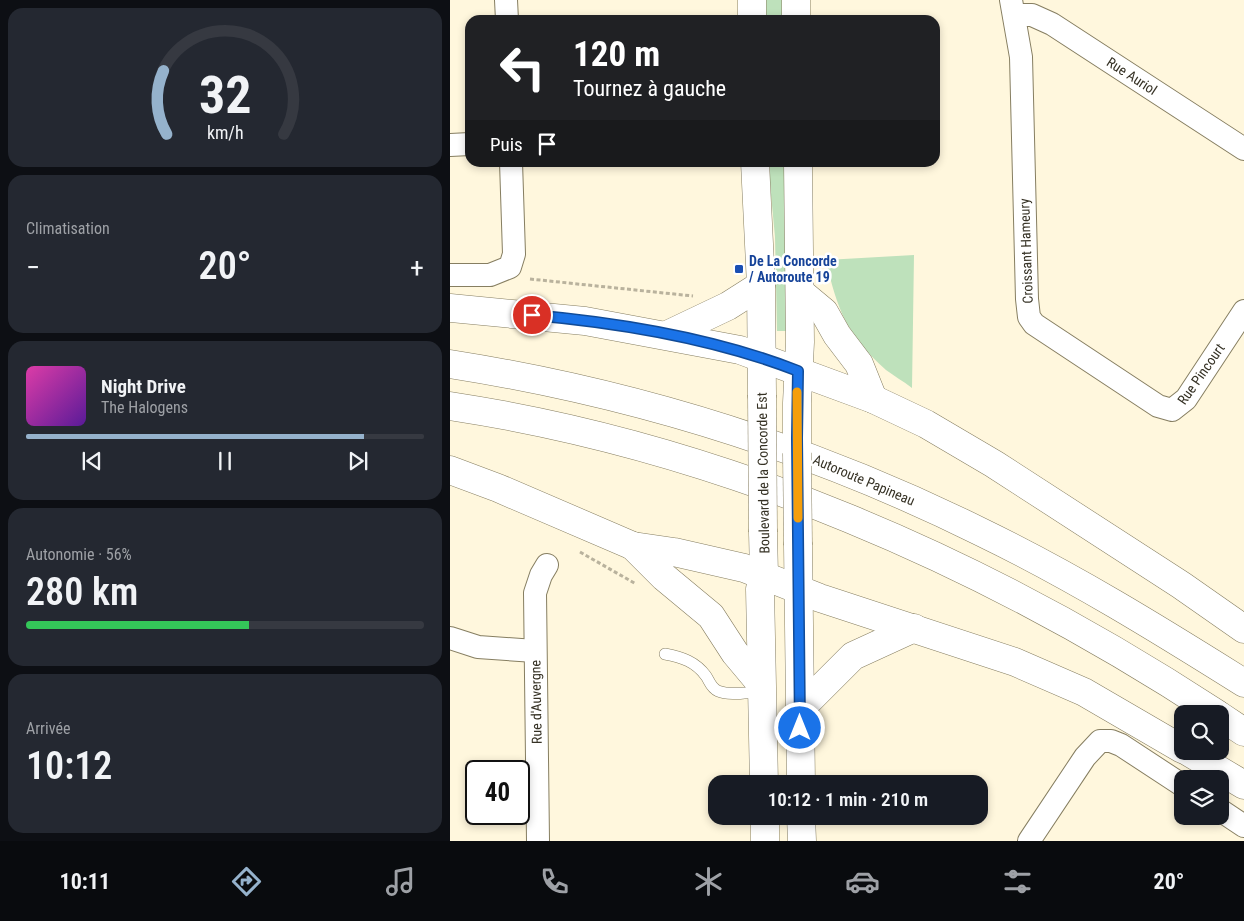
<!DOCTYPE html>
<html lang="fr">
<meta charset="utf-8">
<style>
body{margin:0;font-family:"Roboto Condensed",sans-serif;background:#242831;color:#f1f3f6;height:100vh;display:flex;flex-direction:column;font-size:19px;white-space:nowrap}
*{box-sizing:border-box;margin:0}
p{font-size:16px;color:#9ea1a6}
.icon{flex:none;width:28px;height:28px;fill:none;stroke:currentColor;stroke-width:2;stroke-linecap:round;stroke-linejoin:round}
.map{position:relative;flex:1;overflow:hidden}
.details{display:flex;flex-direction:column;gap:8px;padding:8px;background:#0d0f14;width:450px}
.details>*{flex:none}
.top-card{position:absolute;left:15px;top:15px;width:475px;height:152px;border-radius:15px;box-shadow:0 2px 8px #0003;background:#202124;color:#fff;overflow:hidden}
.controls{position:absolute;left:724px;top:705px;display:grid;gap:10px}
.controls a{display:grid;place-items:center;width:55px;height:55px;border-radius:10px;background:#171b24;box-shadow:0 2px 8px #0003;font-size:25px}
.speed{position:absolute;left:15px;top:760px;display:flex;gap:10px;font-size:25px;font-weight:700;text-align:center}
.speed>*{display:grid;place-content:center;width:65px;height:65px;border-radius:50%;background:#171b24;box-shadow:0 2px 8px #0003;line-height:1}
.speed .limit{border:2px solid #111;border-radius:8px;background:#fff;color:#111}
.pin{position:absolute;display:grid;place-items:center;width:42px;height:42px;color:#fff;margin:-21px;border:2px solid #fff;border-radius:50%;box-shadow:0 1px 5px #0007}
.me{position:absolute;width:55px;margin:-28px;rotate:0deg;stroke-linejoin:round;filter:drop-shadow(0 0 4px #0008)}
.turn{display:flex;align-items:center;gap:18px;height:105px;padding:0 25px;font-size:22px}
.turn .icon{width:65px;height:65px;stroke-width:2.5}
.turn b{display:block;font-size:35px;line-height:42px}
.then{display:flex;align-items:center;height:48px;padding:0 25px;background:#0003;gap:10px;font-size:19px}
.big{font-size:38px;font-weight:600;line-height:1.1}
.details .widget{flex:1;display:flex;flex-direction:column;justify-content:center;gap:8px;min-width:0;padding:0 18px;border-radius:15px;background:#242831}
.details .dial{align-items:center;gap:0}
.dial svg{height:130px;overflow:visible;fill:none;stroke:#363941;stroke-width:7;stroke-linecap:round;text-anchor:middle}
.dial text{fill:#f1f3f6;stroke:none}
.song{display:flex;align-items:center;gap:15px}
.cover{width:60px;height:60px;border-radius:8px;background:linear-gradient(135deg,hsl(320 70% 55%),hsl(270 70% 35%))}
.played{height:5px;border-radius:2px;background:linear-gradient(90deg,#95b2cc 85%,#363941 85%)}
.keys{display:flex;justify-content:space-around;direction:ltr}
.heat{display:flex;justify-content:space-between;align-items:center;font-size:28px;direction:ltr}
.charge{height:8px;border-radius:4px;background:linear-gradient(90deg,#34c759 56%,#363941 0)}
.trip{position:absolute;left:258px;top:775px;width:280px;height:50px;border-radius:15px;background:#171b24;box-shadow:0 2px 8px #0003;font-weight:600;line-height:50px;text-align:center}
.tabs{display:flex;height:80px;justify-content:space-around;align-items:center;background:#090b0e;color:#9ea1a6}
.tabs .icon{width:35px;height:35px}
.tabs .selected{color:#95b2cc}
.tabs b{font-size:22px;color:#f1f3f6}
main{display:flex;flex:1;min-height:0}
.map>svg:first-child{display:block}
.green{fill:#bee1bb}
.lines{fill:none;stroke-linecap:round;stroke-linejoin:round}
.lane-casing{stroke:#867e61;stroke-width:12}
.street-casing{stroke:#867e61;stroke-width:24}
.secondary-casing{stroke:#867e61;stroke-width:29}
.highway-casing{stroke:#867e61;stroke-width:29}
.path{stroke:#b9b29d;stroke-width:3;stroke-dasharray:4 2.5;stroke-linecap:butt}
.lane{stroke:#fff;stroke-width:11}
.street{stroke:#fff;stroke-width:22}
.secondary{stroke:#fff;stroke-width:28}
.highway{stroke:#fff;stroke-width:28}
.secondary-bridge-casing{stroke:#867e61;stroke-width:29;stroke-linecap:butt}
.secondary-bridge{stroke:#fff;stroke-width:28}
.route-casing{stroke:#114b97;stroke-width:12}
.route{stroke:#1a73e8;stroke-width:9}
.slow{stroke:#f59e0b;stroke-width:9}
.transit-dot{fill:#1a4fb4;stroke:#fff;stroke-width:2}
.labels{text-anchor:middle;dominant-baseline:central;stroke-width:5;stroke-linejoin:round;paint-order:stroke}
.street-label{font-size:14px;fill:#363225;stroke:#fff}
.transit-label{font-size:14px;font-weight:bold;fill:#164399;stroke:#fff;text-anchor:start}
</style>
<main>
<section class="details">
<div class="widget dial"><svg viewBox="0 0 100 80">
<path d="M14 69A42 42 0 1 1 86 69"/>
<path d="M14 69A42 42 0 0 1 12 30" stroke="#95b2cc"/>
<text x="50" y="56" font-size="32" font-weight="700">32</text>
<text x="50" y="72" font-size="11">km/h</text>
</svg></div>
<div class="widget"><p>Climatisation</p>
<div class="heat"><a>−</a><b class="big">20°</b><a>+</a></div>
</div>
<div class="widget">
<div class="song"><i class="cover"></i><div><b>Night Drive</b><p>The Halogens</p></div></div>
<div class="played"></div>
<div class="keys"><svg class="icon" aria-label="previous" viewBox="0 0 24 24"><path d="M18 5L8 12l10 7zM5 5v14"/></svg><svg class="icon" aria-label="pause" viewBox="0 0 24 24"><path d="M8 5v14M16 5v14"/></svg><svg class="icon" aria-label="next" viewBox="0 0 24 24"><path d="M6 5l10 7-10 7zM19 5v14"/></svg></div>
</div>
<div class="widget"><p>Autonomie · 56%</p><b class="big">280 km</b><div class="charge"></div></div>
<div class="widget"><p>Arrivée</p><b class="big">10:12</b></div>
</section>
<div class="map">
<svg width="794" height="841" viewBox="0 0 794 841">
<rect width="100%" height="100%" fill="#fff7dd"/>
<g class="green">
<rect x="314" y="0" width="21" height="20"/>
<path d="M318,163H338L336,331H327L325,237Z"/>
<path d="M464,255L462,388C453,381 444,376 436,370C397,335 387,310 376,260Z"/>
</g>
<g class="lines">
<defs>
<path id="lane" d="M215,654C232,657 246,662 256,676C260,682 261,688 268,691C280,696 299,692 311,692"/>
<g id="street">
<path d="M56,0L57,20"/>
<path d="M561,0L571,57L577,299L579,317L584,324L708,406L722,410L736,399L794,311"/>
<path d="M565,15H582L602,24L794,149"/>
<path d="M0,145L20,144"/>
<path d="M0,275H40L60,267L64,254L61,162"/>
<path d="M0,638L28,647L85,651"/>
<path d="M770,810L794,826"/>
<path d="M88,841L85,593L91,575L97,565"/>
<path d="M579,841L635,757L650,741H661L671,745L732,785"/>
</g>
<g id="secondary">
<path d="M302,0V20"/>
<path d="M346,0V20"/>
<path d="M305,162L311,285L312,395"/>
<path d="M347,453V403L350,342L348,162"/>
<path d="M313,532L314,575L310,589L314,784"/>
<path d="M348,545L351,784"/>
<path d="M315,816V841"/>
<path d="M351,816L352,841"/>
</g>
<g id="highway">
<path d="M350,292L374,312L387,335L409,364L423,399"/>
<path d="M0,308L135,321L290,350L423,399L476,424L544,464L731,585L794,629"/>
<path d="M217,335L278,306L311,285"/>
<path d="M0,364C184,393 364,449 531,532C622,576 708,629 794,683"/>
<path d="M0,406C275,448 535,562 767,714"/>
<path d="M0,470L48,488L183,546L224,552L294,568L370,598L565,662L634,692L732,749"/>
<path d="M183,546L214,577L261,616L285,653L311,684"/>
<path d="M350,709L403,656L464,628"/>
<path d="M770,716L794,732"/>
<path d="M737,751L794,785"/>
</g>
</defs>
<use href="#lane" class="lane-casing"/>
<use href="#street" class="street-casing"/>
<use href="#secondary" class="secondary-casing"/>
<use href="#highway" class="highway-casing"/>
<g class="path">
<path d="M80,279L243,296"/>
<path d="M130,552L186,584"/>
</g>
<use href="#lane" class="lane"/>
<use href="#street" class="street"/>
<use href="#secondary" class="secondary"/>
<use href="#highway" class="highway"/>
<defs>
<g id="secondary-bridge">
<path d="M312,395L313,532"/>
<path d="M347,453L348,545"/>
</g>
</defs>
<use href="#secondary-bridge" class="secondary-bridge-casing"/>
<use href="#secondary-bridge" class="secondary-bridge"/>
</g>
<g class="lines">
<defs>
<path id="route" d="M82,315C172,323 264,338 348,371L347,438L350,728"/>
</defs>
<use href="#route" class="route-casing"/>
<use href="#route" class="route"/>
<path class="slow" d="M347,392L348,518"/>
</g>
<rect class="transit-dot" x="284" y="264" width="10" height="10" rx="2.5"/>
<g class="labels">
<g class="street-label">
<text transform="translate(682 76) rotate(33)">Rue Auriol</text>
<text transform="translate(576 251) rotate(-92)">Croissant Hameury</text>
<text transform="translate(751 374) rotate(-55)">Rue Pincourt</text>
<text transform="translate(313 473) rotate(-91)">Boulevard de la Concorde Est</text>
<text transform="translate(414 480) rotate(23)">Autoroute Papineau</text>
<text transform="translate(86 702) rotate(-91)">Rue d'Auvergne</text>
</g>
<g class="transit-label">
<text x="299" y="261">De La Concorde<tspan x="299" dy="16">/ Autoroute 19</tspan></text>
</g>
</g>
</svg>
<div class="controls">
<a><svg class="icon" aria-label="search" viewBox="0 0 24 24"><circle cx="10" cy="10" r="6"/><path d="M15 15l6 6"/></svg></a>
<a><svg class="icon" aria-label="layers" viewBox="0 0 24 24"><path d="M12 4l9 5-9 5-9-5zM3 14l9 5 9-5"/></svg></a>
</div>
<div class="speed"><div class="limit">40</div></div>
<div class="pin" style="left:82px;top:315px;background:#d93025"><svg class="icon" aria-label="arrive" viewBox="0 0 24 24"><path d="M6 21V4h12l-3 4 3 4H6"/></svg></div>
<svg class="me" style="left:350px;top:728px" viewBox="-20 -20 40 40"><circle r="17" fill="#1a73e8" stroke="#fff" stroke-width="3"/><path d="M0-11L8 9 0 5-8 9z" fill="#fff"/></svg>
<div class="trip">10:12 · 1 min · 210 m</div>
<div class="top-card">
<div class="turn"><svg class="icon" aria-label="left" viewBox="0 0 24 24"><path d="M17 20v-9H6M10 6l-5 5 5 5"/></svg><div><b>120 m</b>Tournez à gauche</div></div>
<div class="then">Puis<svg class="icon" aria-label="arrive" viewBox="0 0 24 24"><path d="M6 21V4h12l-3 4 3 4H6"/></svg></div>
</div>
</div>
</main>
<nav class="tabs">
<b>10:11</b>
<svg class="icon selected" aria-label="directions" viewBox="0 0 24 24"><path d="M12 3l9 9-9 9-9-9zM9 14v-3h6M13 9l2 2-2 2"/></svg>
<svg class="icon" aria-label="music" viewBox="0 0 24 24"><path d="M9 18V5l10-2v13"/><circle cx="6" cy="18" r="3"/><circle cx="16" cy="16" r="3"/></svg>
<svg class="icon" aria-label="phone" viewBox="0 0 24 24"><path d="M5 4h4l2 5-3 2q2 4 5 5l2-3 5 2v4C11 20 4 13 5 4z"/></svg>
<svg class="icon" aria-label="climate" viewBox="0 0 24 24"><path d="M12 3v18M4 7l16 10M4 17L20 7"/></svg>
<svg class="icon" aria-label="car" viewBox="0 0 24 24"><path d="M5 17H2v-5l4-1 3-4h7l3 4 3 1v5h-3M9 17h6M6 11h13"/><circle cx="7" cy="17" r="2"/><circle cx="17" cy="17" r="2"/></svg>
<svg class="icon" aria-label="filters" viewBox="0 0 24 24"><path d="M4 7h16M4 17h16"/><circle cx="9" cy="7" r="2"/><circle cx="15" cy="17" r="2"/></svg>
<b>20°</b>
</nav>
